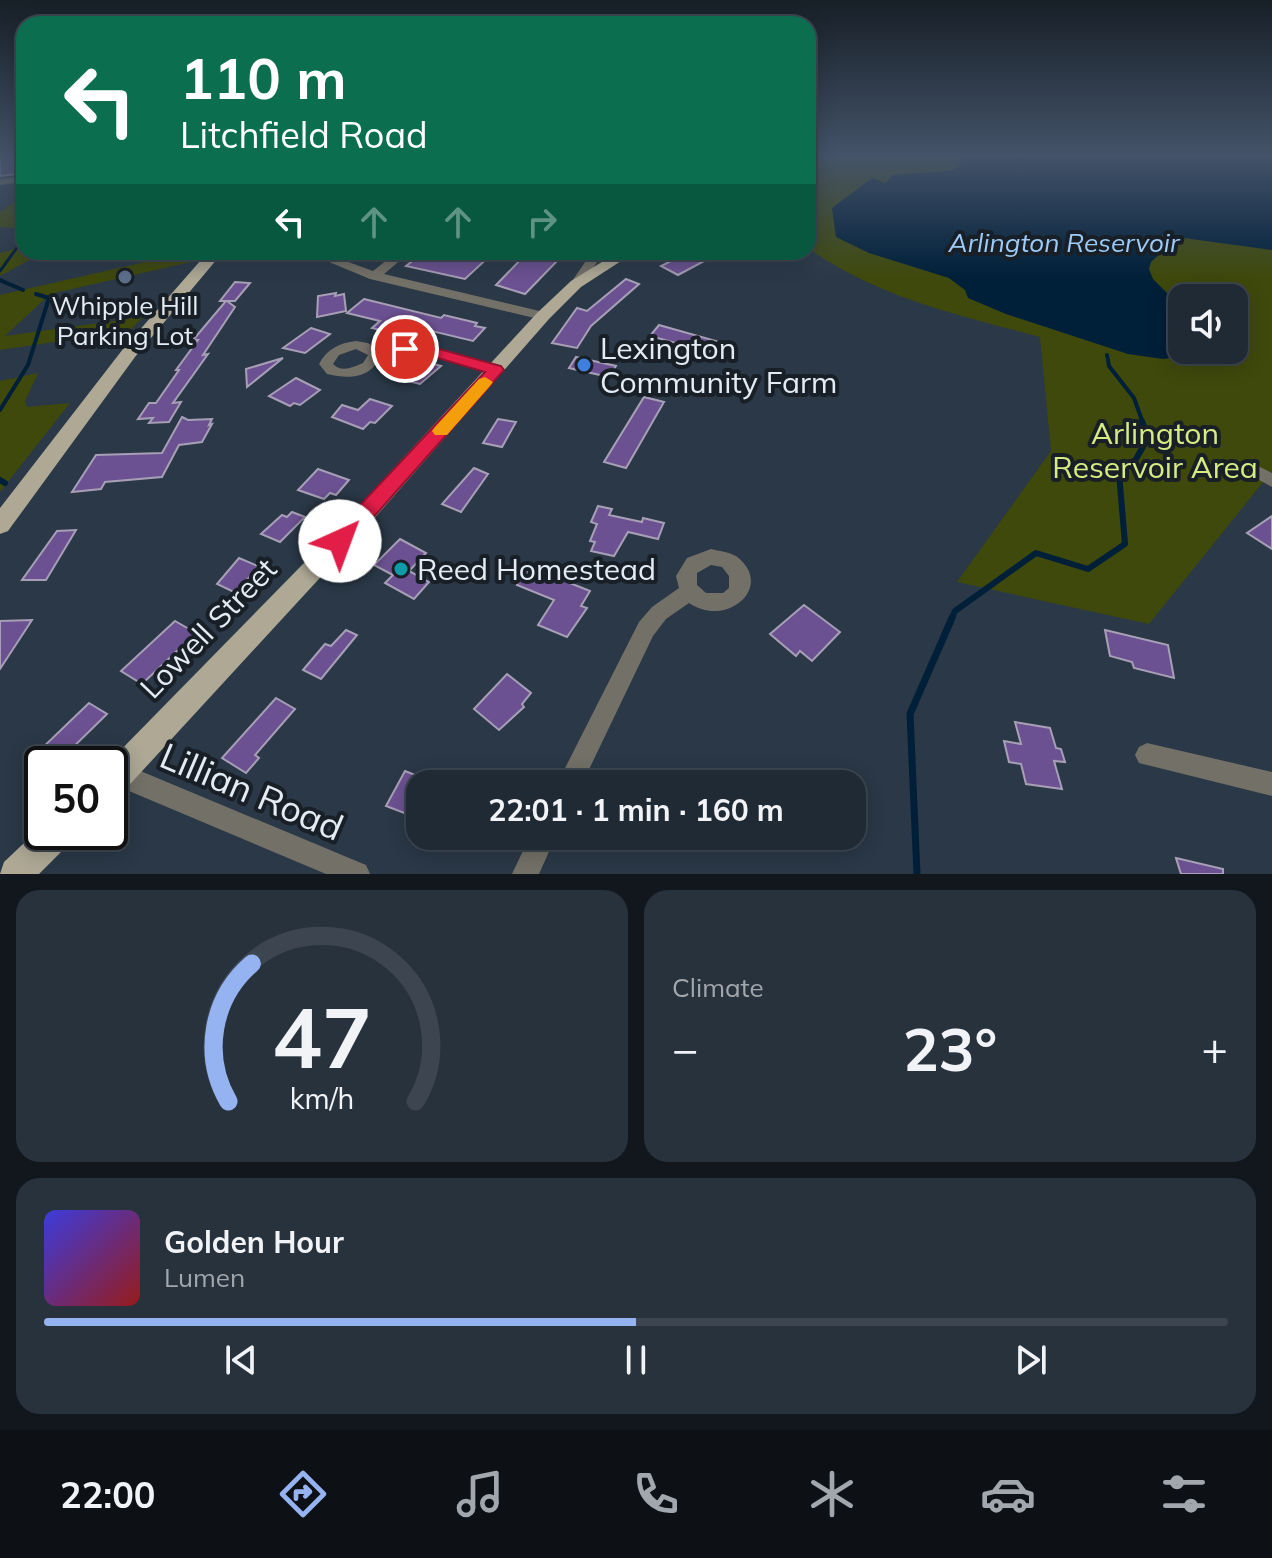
<!DOCTYPE html>
<meta charset="utf-8">
<style>
body{margin:0;font-family:Mulish,sans-serif;background:#28323d;color:#f1f3f6;height:100vh;display:flex;flex-direction:column;font-size:30px;white-space:nowrap}
*{box-sizing:border-box;margin:0}
p{font-size:26px;color:#a2a7ad}
.icon{flex:none;width:44px;height:44px;fill:none;stroke:currentColor;stroke-width:2;stroke-linecap:round;stroke-linejoin:round}
.map{position:relative;height:874px;overflow:hidden}
.panel{display:flex;flex-direction:column;gap:16px;padding:16px;background:#12171d;flex:1}
.panel>*{flex:none}
.top-card{position:absolute;left:16px;top:16px;width:800px;height:244px;border-radius:24px;box-shadow:0 4px 20px #0003,0 0 0 2px #3d4650;background:#0b6e4f;color:#fff;overflow:hidden}
.fabs{position:absolute;left:1168px;top:284px;display:grid;gap:16px}
.fabs a{display:grid;place-items:center;width:80px;height:80px;border-radius:16px;background:#202a35;box-shadow:0 4px 20px #0003,0 0 0 2px #3d4650;font-size:40px}
.speed{position:absolute;left:24px;top:746px;display:flex;gap:16px;font-size:40px;font-weight:700;text-align:center}
.speed>*{display:grid;place-content:center;width:104px;height:104px;border-radius:50%;background:#202a35;box-shadow:0 4px 20px #0003,0 0 0 2px #3d4650;line-height:1}
.speed .limit{border:4px solid #111;border-radius:12px;background:#fff;color:#111}
.pin{position:absolute;display:grid;place-items:center;width:68px;height:68px;color:#fff;margin:-34px;border:4px solid #fff;border-radius:50%;box-shadow:0 2px 8px #0007}
.me{position:absolute;width:88px;margin:-44px;rotate:43deg;stroke-linejoin:round;filter:drop-shadow(0 0 6px #0008)}
.turn{display:flex;align-items:center;gap:28px;height:168px;padding:0 32px;font-size:36px}
.turn .icon{width:104px;height:104px;stroke-width:2.5}
.turn b{display:block;font-size:56px;line-height:68px}
.lanes{display:flex;align-items:center;height:76px;padding:0 32px;background:#0003;justify-content:center;gap:40px;direction:ltr}
.lanes .off{opacity:.35}
.big{font-size:60px;font-weight:700;line-height:1.1}
.panel .card{flex:1;display:flex;flex-direction:column;justify-content:center;gap:12px;min-width:0;padding:0 28px;border-radius:24px;background:#28323d}
.panel .dial{align-items:center;gap:0}
.dial svg{height:208px;overflow:visible;fill:none;stroke:#3d4650;stroke-width:7;stroke-linecap:round;text-anchor:middle}
.dial text{fill:#f1f3f6;stroke:none}
.song{display:flex;align-items:center;gap:24px}
.cover{width:96px;height:96px;border-radius:12px;background:linear-gradient(135deg,hsl(240 70% 55%),hsl(0 70% 35%))}
.played{height:8px;border-radius:4px;background:linear-gradient(90deg,#95b2f1 50%,#3d4650 50%)}
.keys{display:flex;justify-content:space-around;direction:ltr}
.heat{display:flex;justify-content:space-between;align-items:center;font-size:44px;direction:ltr}
.panel .tiles{flex:1;display:grid;gap:16px;grid-template-columns:1fr 1fr}
.card:last-child{grid-column:span 2}
.trip{position:absolute;left:406px;top:770px;width:460px;height:80px;border-radius:24px;background:#202a35;box-shadow:0 4px 20px #0003,0 0 0 2px #3d4650;font-weight:700;line-height:80px;text-align:center}
.menu{display:flex;height:128px;justify-content:space-around;align-items:center;background:#0d1115;color:#a2a7ad}
.menu .icon{width:56px;height:56px}
.menu .active{color:#95b2f1}
.menu b{font-size:36px;color:#f1f3f6}
.map>svg:first-child{display:block}
.green{fill:#3f490c;fill-rule:evenodd}
.water{fill:#001f39}
.lines{fill:none;stroke-linecap:round;stroke-linejoin:round}
.stream-far3{stroke:#001f39;stroke-width:3}
.stream-far2{stroke:#001f39;stroke-width:4}
.stream-far1{stroke:#001f39;stroke-width:6}
.stream{stroke:#001f39;stroke-width:7}
.building{fill:#6c5192;stroke:#a79fb5;stroke-width:2}
.minor{fill:#737067;fill-rule:evenodd}
.major{fill:#aea895;fill-rule:evenodd}
.route{fill:#e11d48;stroke:#92132f;stroke-width:2}
.slow{fill:#f59e0b}
.service-dot{fill:#5c6f8a;stroke:#191f26;stroke-width:3}
.shop-dot{fill:#3f7fe0;stroke:#191f26;stroke-width:3}
.culture-dot{fill:#0f9aa8;stroke:#191f26;stroke-width:3}
.labels{text-anchor:middle;dominant-baseline:central;stroke-width:8;stroke-linejoin:round;paint-order:stroke}
.far-water-label{font-size:26px;font-style:italic;fill:#9ccbf8;stroke:#191f26}
.far-poi-label{font-size:26px;fill:#e3ecf5;stroke:#191f26}
.poi-label{font-size:30px;fill:#e3ecf5;stroke:#191f26;text-anchor:start}
.park-label{font-size:30px;fill:#d6ec82;stroke:#191f26}
.street-label{font-size:30px;fill:#e3ecf5;stroke:#191f26}
.near-street-label{font-size:36px;fill:#e3ecf5;stroke:#191f26}
</style>
<div class="map">
<svg width="1272" height="874" viewBox="0 0 1272 874">
<rect width="100%" height="100%" fill="#2a3847"/>
<g class="green">
<path d="M808,156H1272V471L1149,624L957,582L1051,451L1040,337C959,315 878,298 808,248ZM1182,298H1234V350H1182Z"/>
<path d="M24,198V228L0,227V212L15,201Z"/>
<path d="M24,235V252H37L31,259L0,276V253L14,249Z"/>
<path d="M189,252H199L191,262L50,294L5,336L128,319L147,312L120,342V336L109,334L0,350V295Z"/>
<path d="M38,373L25,401L27,407L70,403L0,492V381Z"/>
</g>
<path class="water" d="M965,156H1272V250L1162,235L1166,248L1151,262L1149,269L1153,279L1182,308V350H1189L1178,357L1163,359L1128,354L1006,314L968,298L965,290L949,278L869,253L836,237L832,208L872,178L886,183L892,175L950,171L959,167Z"/>
<g class="lines">
<path class="stream-far3" d="M0,271L24,238"/>
<g class="stream-far2">
<path d="M0,280L23,290"/>
<path d="M1107,355L1109,366L1134,398L1143,423"/>
<path d="M0,410L28,365L49,298L36,294"/>
</g>
<g class="stream-far1">
<path d="M0,480L5,483"/>
<path d="M951,620L955,611L1036,553L1088,569L1125,544L1119,473L1136,459L1148,438L1142,421"/>
</g>
<path class="stream" d="M917,874L910,714L952,618"/>
</g>
<g class="building">
<path d="M0,156H24L17,174L0,176Z"/>
<path d="M424,252H494L465,279L406,266Z"/>
<path d="M689,252H721L678,275L661,266Z"/>
<path d="M540,253L561,257L525,294L496,285L524,256L535,258Z"/>
<path d="M626,279L639,284L591,326L577,348L552,343L577,308L587,311Z"/>
<path d="M235,282L250,283L235,301H227L235,307L203,355L208,354L173,403L181,402L169,422L149,423L153,418L138,419L149,403H156L179,370H176L198,340H193L226,301H220Z"/>
<path d="M336,293L335,296L344,294L346,311L317,317L318,296Z"/>
<path d="M364,299L441,318L444,315L477,323L475,326L485,328L473,341L407,325L397,334L372,328L380,321L347,313Z"/>
<path d="M659,325L716,341L709,352L650,336Z"/>
<path d="M311,328L330,334L305,353L283,348Z"/>
<path d="M576,357L616,366L609,377L569,368Z"/>
<path d="M283,358L252,383L247,387L246,369Z"/>
<path d="M419,360L441,366L420,384L391,377Z"/>
<path d="M296,378L320,390L300,405L294,403L290,406L269,396Z"/>
<path d="M644,397L664,402L626,468L604,462Z"/>
<path d="M370,399L392,406L375,423L370,422L363,429L332,417L342,405L358,410Z"/>
<path d="M182,417L188,420L212,419L209,425L212,424L202,442L179,445L162,477L105,482L101,489L72,492L96,455L162,453Z"/>
<path d="M498,419L516,422L502,447L483,443Z"/>
<path d="M474,468L488,474L461,512L442,504Z"/>
<path d="M318,469L349,480L336,495L330,493L324,499L298,490Z"/>
<path d="M598,506L612,509L609,515L642,522L643,518L664,523L658,539L628,532L614,556L591,551L595,542L590,541L597,524L591,522Z"/>
<path d="M292,512L305,517L280,542L261,534L282,515L287,517Z"/>
<path d="M1272,516V549L1247,533Z"/>
<path d="M76,530L46,580H22L57,531Z"/>
<path d="M400,539L426,553L409,571L429,582L414,599L385,583L393,575L374,565Z"/>
<path d="M239,558L260,567L234,592L217,584Z"/>
<path d="M530,567L590,591L581,606L587,608L567,637L538,625L554,600L517,585Z"/>
<path d="M804,605L840,632L812,661L800,651L796,656L770,634Z"/>
<path d="M32,620L0,669V621Z"/>
<path d="M175,621L196,633L142,684L121,671Z"/>
<path d="M346,630L357,635L321,679L303,670L325,644L331,646Z"/>
<path d="M1105,630L1168,645L1174,678L1134,668L1132,662L1110,656Z"/>
<path d="M507,674L531,693L522,704L524,707L499,730L474,709Z"/>
<path d="M276,698L295,709L255,755L259,758L246,773L222,758Z"/>
<path d="M89,703L107,714L57,763L39,751Z"/>
<path d="M1015,722L1050,728L1056,748L1061,749L1065,762L1054,761L1062,789L1026,784L1021,764L1009,762L1004,741L1021,744Z"/>
<path d="M405,771L420,777V819L386,806Z"/>
<path d="M1176,858L1223,869V874H1181Z"/>
</g>
<g class="lines">
<g class="minor">
<path d="M24,176V182L0,185V179Z"/>
<path d="M305,252H321L373,271L397,252H410L384,274L548,313L550,316L543,320L370,279Z"/>
<path d="M592,252H604L580,287H572L570,284Z"/>
<path d="M356,341L368,343L378,349C426,341 455,354 501,367L503,370L496,374C454,363 425,350 380,357C370,379 348,379 327,374L319,364C327,349 339,343 356,341ZM356,349L368,355L363,363C353,367 342,373 333,364L339,355Z"/>
<path d="M1258,466L1272,473V487L1252,476L1250,472L1252,468Z"/>
<path d="M711,549C719,551 729,552 736,556C776,586 727,629 689,603L666,619L653,636L582,784H557L639,622L652,607L679,588L676,576L687,558ZM711,565L722,567L729,576V588L723,593H706L697,585V573Z"/>
<path d="M1147,743L1272,772V796L1139,763L1135,755L1139,747Z"/>
<path d="M119,762L366,865L370,874H326L110,783V767Z"/>
<path d="M530,836H556L539,874H512Z"/>
</g>
<g class="major">
<path d="M208,252H223L135,357L8,531L0,534V508L123,349Z"/>
<path d="M618,252H635L581,287L549,319L364,530L121,794L110,798V764H107L348,518L537,313L571,281Z"/>
<path d="M42,826V832H75L70,843L39,874H0L4,862Z"/>
</g>
</g>
<linearGradient id="sky" x2="0" y2="1"><stop stop-color="#171f27"/><stop offset="0.56" stop-color="#445369"/><stop offset="1" stop-color="#445369" stop-opacity="0"/></linearGradient>
<rect width="1272" height="278" fill="url(#sky)"/>
<path class="route" d="M405,344L432,347L501,366L504,370L347,547L340,550L332,547L329,541L332,535L485,372L431,356L399,353V346Z"/>
<path class="slow" d="M485,377L493,382L490,386L447,435H435L432,431L435,427L479,379Z"/>
<circle class="service-dot" cx="125" cy="277" r="8"/>
<circle class="shop-dot" cx="584" cy="365" r="8"/>
<circle class="culture-dot" cx="401" cy="569" r="8"/>
<g class="labels">
<g class="far-water-label">
<text x="1064" y="242">Arlington Reservoir</text>
</g>
<g class="far-poi-label">
<text x="125" y="305">Whipple Hill<tspan x="125" dy="30">Parking Lot</tspan></text>
</g>
<g class="poi-label">
<text x="600" y="348">Lexington<tspan x="600" dy="34">Community Farm</tspan></text>
<text x="417" y="569">Reed Homestead</text>
</g>
<g class="park-label">
<text x="1155" y="433">Arlington<tspan x="1155" dy="34">Reservoir Area</tspan></text>
</g>
<g class="street-label">
<text transform="translate(208 628) rotate(-46)">Lowell Street</text>
</g>
<g class="near-street-label">
<text transform="translate(252 791) rotate(23)">Lillian Road</text>
</g>
</g>
</svg>
<div class="fabs">
<a><svg class="icon" aria-label="sound" viewBox="0 0 24 24"><path d="M4 9h4l5-4v14l-5-4H4zM17 9q2 3 0 6"/></svg></a>
</div>
<div class="speed"><div class="limit">50</div></div>
<div class="pin" style="left:405px;top:349px;background:#d93025"><svg class="icon" aria-label="arrive" viewBox="0 0 24 24"><path d="M6 21V4h12l-3 4 3 4H6"/></svg></div>
<svg class="me" style="left:340px;top:541px" viewBox="-20 -20 40 40"><circle r="19" fill="#fff"/><path d="M0-13L10 11 0 6-10 11z" fill="#e11d48"/></svg>
<div class="trip">22:01 · 1 min · 160 m</div>
<div class="top-card">
<div class="turn"><svg class="icon" aria-label="left" viewBox="0 0 24 24"><path d="M17 20v-9H6M10 6l-5 5 5 5"/></svg><div><b>110 m</b>Litchfield Road</div></div>
<div class="lanes"><svg class="icon" aria-label="left" viewBox="0 0 24 24"><path d="M17 20v-9H6M10 6l-5 5 5 5"/></svg><svg class="icon off" aria-label="ahead" viewBox="0 0 24 24"><path d="M12 20V5M6 11l6-6 6 6"/></svg><svg class="icon off" aria-label="ahead" viewBox="0 0 24 24"><path d="M12 20V5M6 11l6-6 6 6"/></svg><svg class="icon off" aria-label="right" viewBox="0 0 24 24"><path d="M7 20v-9h11M14 6l5 5-5 5"/></svg></div>
</div>
</div>
<section class="panel">
<div class="tiles">
<div class="card dial"><svg viewBox="0 0 100 80">
<path d="M14 69A42 42 0 1 1 86 69"/>
<path d="M14 69A42 42 0 0 1 23 16" stroke="#95b2f1"/>
<text x="50" y="56" font-size="32" font-weight="700">47</text>
<text x="50" y="72" font-size="11">km/h</text>
</svg></div>
<div class="card"><p>Climate</p>
<div class="heat"><a>−</a><b class="big">23°</b><a>+</a></div>
</div>
<div class="card">
<div class="song"><i class="cover"></i><div><b>Golden Hour</b><p>Lumen</p></div></div>
<div class="played"></div>
<div class="keys"><svg class="icon" aria-label="previous" viewBox="0 0 24 24"><path d="M18 5L8 12l10 7zM5 5v14"/></svg><svg class="icon" aria-label="pause" viewBox="0 0 24 24"><path d="M8 5v14M16 5v14"/></svg><svg class="icon" aria-label="next" viewBox="0 0 24 24"><path d="M6 5l10 7-10 7zM19 5v14"/></svg></div>
</div>
</div>
</section>
<nav class="menu">
<b>22:00</b>
<svg class="icon active" aria-label="directions" viewBox="0 0 24 24"><path d="M12 3l9 9-9 9-9-9zM9 14v-3h6M13 9l2 2-2 2"/></svg>
<svg class="icon" aria-label="music" viewBox="0 0 24 24"><path d="M9 18V5l10-2v13"/><circle cx="6" cy="18" r="3"/><circle cx="16" cy="16" r="3"/></svg>
<svg class="icon" aria-label="phone" viewBox="0 0 24 24"><path d="M5 4h4l2 5-3 2q2 4 5 5l2-3 5 2v4C11 20 4 13 5 4z"/></svg>
<svg class="icon" aria-label="climate" viewBox="0 0 24 24"><path d="M12 3v18M4 7l16 10M4 17L20 7"/></svg>
<svg class="icon" aria-label="car" viewBox="0 0 24 24"><path d="M5 17H2v-5l4-1 3-4h7l3 4 3 1v5h-3M9 17h6M6 11h13"/><circle cx="7" cy="17" r="2"/><circle cx="17" cy="17" r="2"/></svg>
<svg class="icon" aria-label="filters" viewBox="0 0 24 24"><path d="M4 7h16M4 17h16"/><circle cx="9" cy="7" r="2"/><circle cx="15" cy="17" r="2"/></svg>
</nav>
